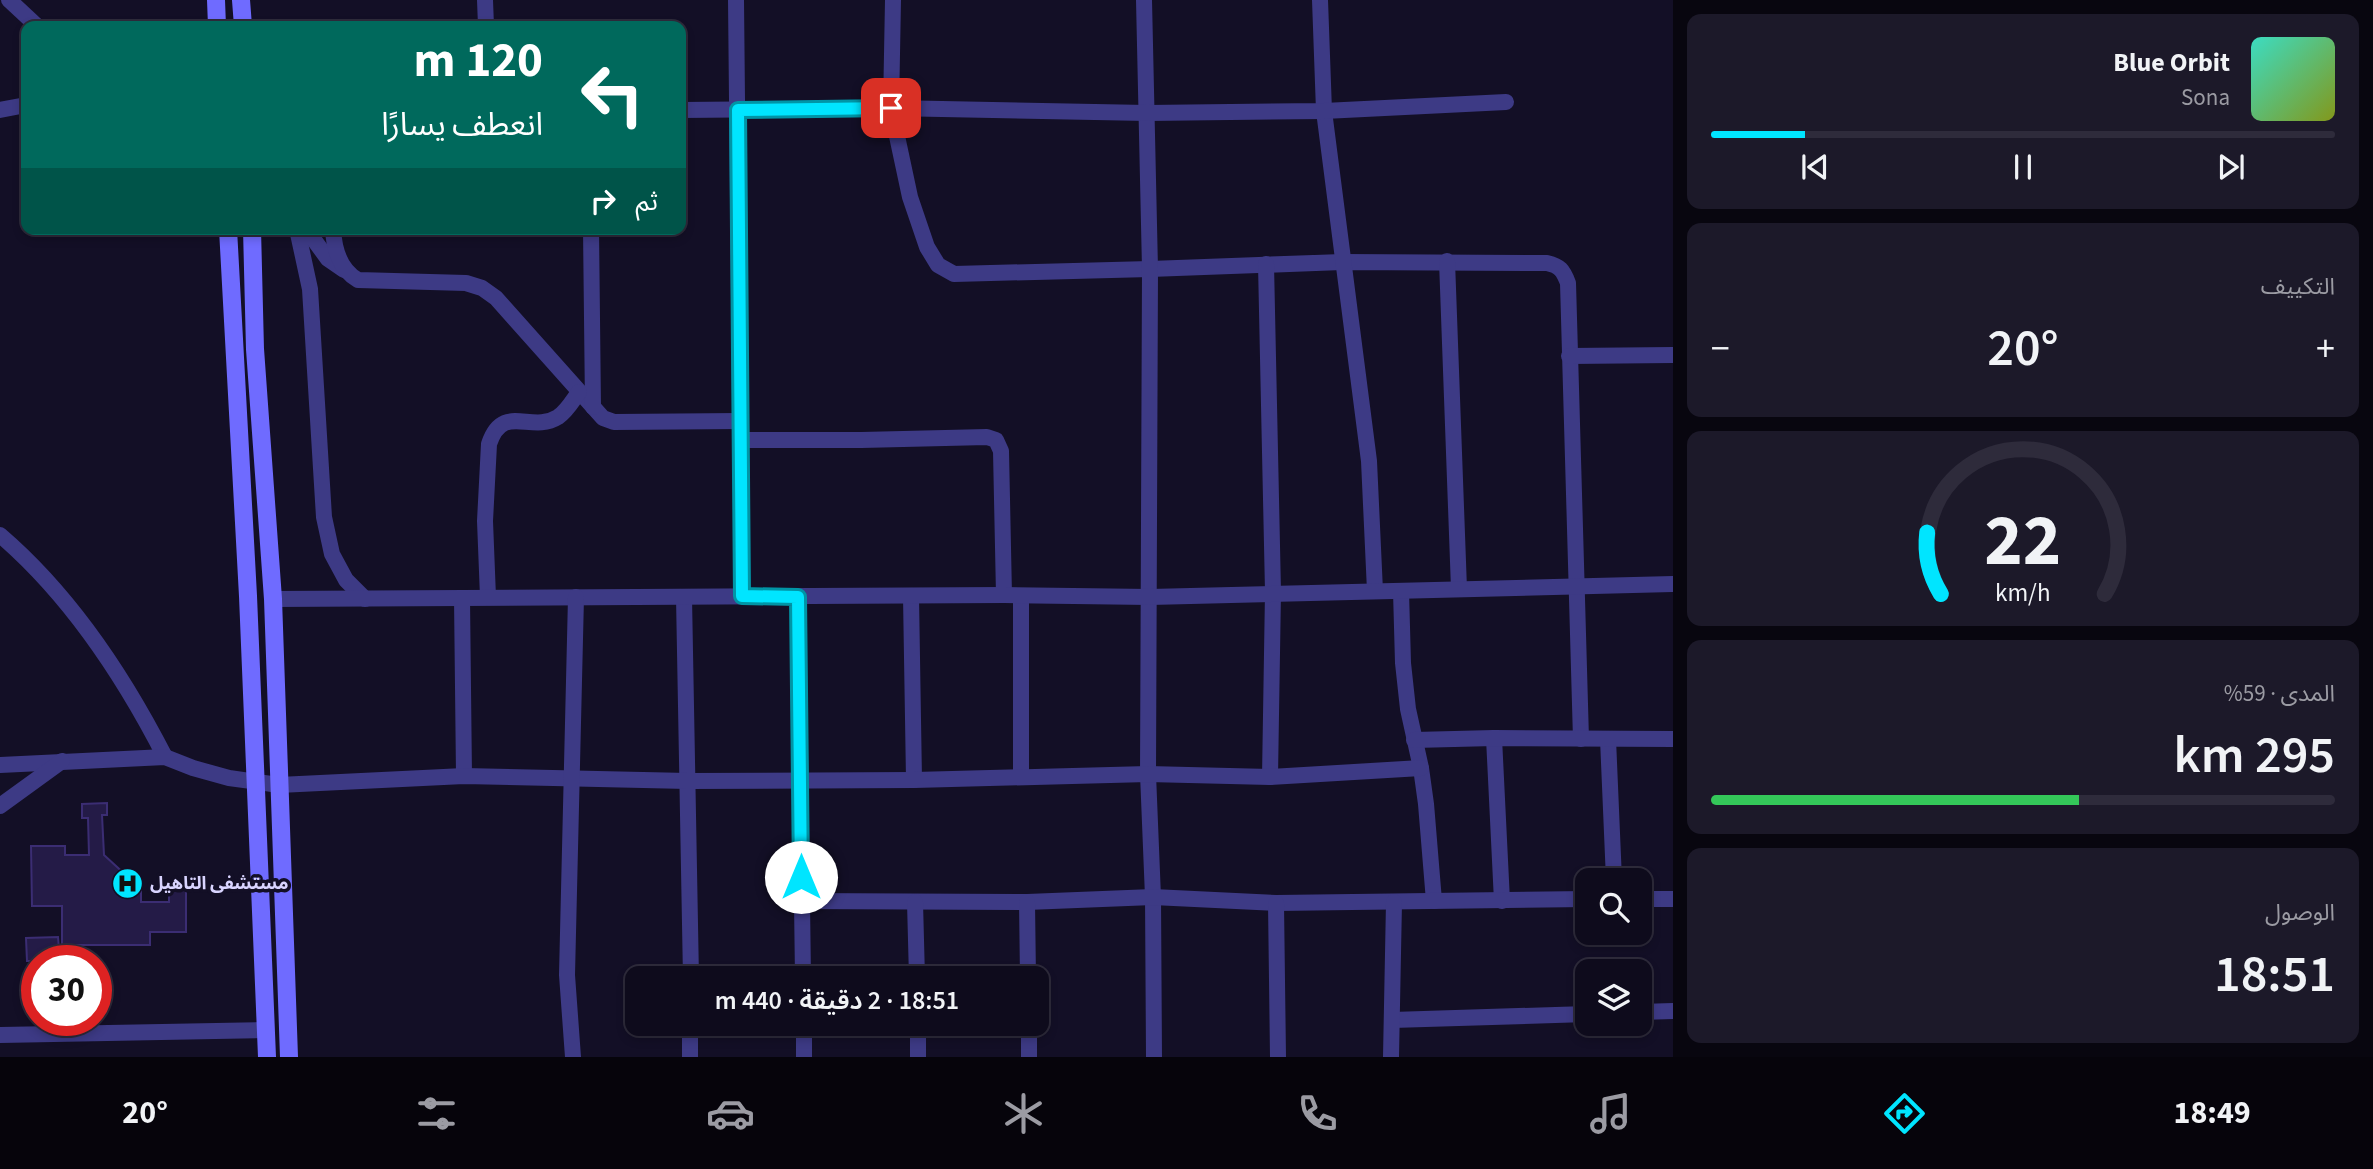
<!DOCTYPE html>
<html lang="ar">
<meta charset="utf-8">
<style>
body{margin:0;font-family:"Source Sans 3","Noto Sans Arabic",sans-serif;background:#1c1929;color:#f1f3f6;direction:rtl;height:100vh;display:flex;flex-direction:column;font-size:26px;white-space:nowrap}
*{box-sizing:border-box;margin:0}
p{font-size:23px;color:#9b9ba3}
.icon{flex:none;width:38px;height:38px;fill:none;stroke:currentColor;stroke-width:2;stroke-linecap:round;stroke-linejoin:round}
.map{position:relative;flex:1;overflow:hidden;direction:ltr}
.sheet{display:flex;flex-direction:column;gap:14px;padding:14px;background:#08060f;width:700px}
.sheet>*{flex:none}
.guide{position:absolute;left:21px;top:21px;width:665px;height:214px;border-radius:14px;box-shadow:0 4px 10px #0003,0 0 0 2px #2e2b3b;direction:rtl;background:#00695c;color:#fff;overflow:hidden}
.buttons{position:absolute;left:1575px;top:868px;display:grid;gap:14px}
.buttons a{display:grid;place-items:center;width:77px;height:77px;border-radius:14px;background:#0e0b1c;box-shadow:0 4px 10px #0003,0 0 0 2px #2e2b3b;font-size:35px}
.speed{position:absolute;left:21px;top:945px;display:flex;gap:14px;font-size:35px;font-weight:700;text-align:center}
.speed>*{display:grid;place-content:center;width:91px;height:91px;border-radius:50%;background:#0e0b1c;box-shadow:0 4px 10px #0003,0 0 0 2px #2e2b3b;line-height:1}
.speed .limit{border:10px solid #d22;background:#fff;color:#111}
.pin{position:absolute;display:grid;place-items:center;width:60px;height:60px;color:#fff;margin:-30px;border-radius:14px;box-shadow:0 4px 10px #0006}
.me{position:absolute;width:77px;margin:-38px;rotate:0deg;stroke-linejoin:round;filter:drop-shadow(0 0 5px #0008)}
.turn{display:flex;align-items:center;gap:24px;height:147px;padding:0 28px;font-size:32px}
.turn .icon{width:91px;height:91px;stroke-width:2.5}
.turn b{display:block;font-size:49px;line-height:60px}
.then{display:flex;align-items:center;height:66px;padding:0 28px;background:#0003;gap:14px;font-size:26px}
.big{font-size:52px;font-weight:600;line-height:1.1}
.sheet .widget{flex:1;display:flex;flex-direction:column;justify-content:center;gap:10px;min-width:0;padding:0 24px;border-radius:14px;background:#1c1929}
.sheet .dial{align-items:center;gap:0}
.dial svg{height:182px;overflow:visible;fill:none;stroke:#2e2b3b;stroke-width:7;stroke-linecap:round;text-anchor:middle}
.dial text{fill:#f1f3f6;stroke:none}
.song{display:flex;align-items:center;gap:21px}
.cover{width:84px;height:84px;border-radius:10px;background:linear-gradient(135deg,hsl(170 70% 55%),hsl(70 70% 35%))}
.played{height:7px;border-radius:4px;background:linear-gradient(90deg,#00e5ff 15%,#2e2b3b 15%)}
.keys{display:flex;justify-content:space-around;direction:ltr}
.heat{display:flex;justify-content:space-between;align-items:center;font-size:38px;direction:ltr}
.charge{height:10px;border-radius:5px;background:linear-gradient(90deg,#34c759 59%,#2e2b3b 0)}
.trip{position:absolute;left:625px;top:966px;width:424px;height:70px;border-radius:14px;background:#0e0b1c;box-shadow:0 4px 10px #0003,0 0 0 2px #2e2b3b;font-weight:600;line-height:70px;text-align:center;direction:rtl}
.dock{display:flex;height:112px;justify-content:space-around;align-items:center;background:#06040b;color:#9b9ba3}
.dock .icon{width:49px;height:49px}
.dock .active{color:#00e5ff}
.dock b{font-size:32px;color:#f1f3f6}
main{display:flex;flex:1;min-height:0}
.map>svg:first-child{display:block}
.building{fill:#241b47;stroke:#3b2d73;stroke-width:2}
.lines{fill:none;stroke-linecap:round;stroke-linejoin:round}
.minor{stroke:#3d3a85;stroke-width:16}
.secondary{stroke:#6f6bff;stroke-width:18}
.route-casing{stroke:#0095a6;stroke-width:18}
.route{stroke:#00e5ff;stroke-width:12}
.labels{text-anchor:middle;dominant-baseline:central;stroke-width:7;stroke-linejoin:round;paint-order:stroke}
.poi-label{font-size:18px;font-weight:bold;fill:#d9d4ff;stroke:#130f26;text-anchor:start}
</style>
<main>
<section class="sheet">
<div class="widget">
<div class="song"><i class="cover"></i><div><b>Blue Orbit</b><p>Sona</p></div></div>
<div class="played"></div>
<div class="keys"><svg class="icon" aria-label="previous" viewBox="0 0 24 24"><path d="M18 5L8 12l10 7zM5 5v14"/></svg><svg class="icon" aria-label="pause" viewBox="0 0 24 24"><path d="M8 5v14M16 5v14"/></svg><svg class="icon" aria-label="next" viewBox="0 0 24 24"><path d="M6 5l10 7-10 7zM19 5v14"/></svg></div>
</div>
<div class="widget"><p>التكييف</p>
<div class="heat"><a>−</a><b class="big">20°</b><a>+</a></div>
</div>
<div class="widget dial"><svg viewBox="0 0 100 80">
<path d="M14 69A42 42 0 1 1 86 69"/>
<path d="M14 69A42 42 0 0 1 8 42" stroke="#00e5ff"/>
<text x="50" y="56" font-size="32" font-weight="700">22</text>
<text x="50" y="72" font-size="11">km/h</text>
</svg></div>
<div class="widget"><p>المدى · 59%</p><b class="big">295 km</b><div class="charge"></div></div>
<div class="widget"><p>الوصول</p><b class="big">18:51</b></div>
</section>
<div class="map">
<svg width="1673" height="1057" viewBox="0 0 1673 1057">
<rect width="100%" height="100%" fill="#130f26"/>
<g class="building">
<path d="M107,803V815H102L104,855L141,889V902H169V884H186V932H150V945H62V906H32L31,846H65V855H89L88,818H82V804Z"/>
<path d="M58,937L60,961H27L26,938Z"/>
</g>
<g class="lines">
<g class="minor">
<path d="M9,0L37,26"/>
<path d="M485,0L486,26"/>
<path d="M736,0L742,596"/>
<path d="M893,0L891,108L910,197L927,247L938,265L954,274L1150,269L1342,262L1547,263C1560,266 1563,270 1568,283L1581,739"/>
<path d="M1144,0L1150,269L1148,774L1153,897L1154,1057"/>
<path d="M1320,0L1324,111L1369,461L1375,591"/>
<path d="M0,110L26,105"/>
<path d="M681,110L891,108L1147,113L1324,111L1506,102"/>
<path d="M297,229L310,289L324,517L332,554L346,580L365,599"/>
<path d="M306,229L328,259L344,270"/>
<path d="M333,229C334,248 340,270 358,280L466,283L482,288L496,298L603,418L614,422L740,421"/>
<path d="M591,229L593,407"/>
<path d="M1447,261L1459,589"/>
<path d="M1266,264L1273,592L1270,777"/>
<path d="M1569,356L1673,355"/>
<path d="M740,440H861L987,437L996,440L1001,451L1004,595"/>
<path d="M0,535C70,595 123,675 165,757"/>
<path d="M1401,591L1403,663L1408,709L1421,768L1426,804L1434,901"/>
<path d="M911,596L914,780"/>
<path d="M1021,596V777"/>
<path d="M488,597L485,521L489,444C503,402 531,434 558,417C567,411 573,400 579,392"/>
<path d="M684,597L691,978"/>
<path d="M798,597L803,978"/>
<path d="M462,598L464,776"/>
<path d="M273,599L1004,595L1150,597L1673,584"/>
<path d="M1494,738L1502,901"/>
<path d="M1608,739L1614,880"/>
<path d="M1414,740L1494,738L1673,739"/>
<path d="M0,765L165,757L193,768L229,778L279,785L464,776L688,781L914,780L1148,774L1270,777L1421,768"/>
<path d="M0,806L62,761"/>
<path d="M1640,899H1673"/>
<path d="M800,901L1027,902L1153,897L1276,903L1587,899"/>
<path d="M915,902L917,978"/>
<path d="M1027,902L1028,978"/>
<path d="M1276,903L1278,1057"/>
<path d="M1640,1012L1673,1011"/>
<path d="M1392,1020L1587,1014"/>
<path d="M804,1024V1057"/>
<path d="M918,1024V1057"/>
<path d="M1029,1024V1057"/>
<path d="M0,1035L266,1030"/>
<path d="M573,1057L567,975L576,597"/>
<path d="M690,1057V1024"/>
<path d="M1391,1057L1394,902"/>
</g>
<g class="secondary">
<path d="M216,0L217,26"/>
<path d="M241,0L243,26"/>
<path d="M228,229L248,596L267,1057"/>
<path d="M252,229L255,349L273,599L289,1057"/>
</g>
</g>
<g class="lines">
<defs>
<path id="route" d="M801,877L798,597L742,596L738,110L891,108"/>
</defs>
<use href="#route" class="route-casing"/>
<use href="#route" class="route"/>
</g>
<defs>
<symbol id="hospital-disc" viewBox="-11 -11 22 22"><circle r="9.5" fill="#00e5ff" stroke="#130f26"/><path d="M-5-5h3v3.5h4V-5h3V5h-3V1.5h-4V5h-3Z" fill="#111"/></symbol>
</defs>
<g fill-rule="evenodd">
<use href="#hospital-disc" x="110" y="866" width="35" height="35"/>
</g>
<g class="labels">
<g class="poi-label">
<text x="150" y="883">مستشفى التاهيل</text>
</g>
</g>
</svg>
<div class="buttons">
<a><svg class="icon" aria-label="search" viewBox="0 0 24 24"><circle cx="10" cy="10" r="6"/><path d="M15 15l6 6"/></svg></a>
<a><svg class="icon" aria-label="layers" viewBox="0 0 24 24"><path d="M12 4l9 5-9 5-9-5zM3 14l9 5 9-5"/></svg></a>
</div>
<div class="speed"><div class="limit">30</div></div>
<div class="pin" style="left:891px;top:108px;background:#d93025"><svg class="icon" aria-label="arrive" viewBox="0 0 24 24"><path d="M6 21V4h12l-3 4 3 4H6"/></svg></div>
<svg class="me" style="left:801px;top:877px" viewBox="-20 -20 40 40"><circle r="19" fill="#fff"/><path d="M0-13L10 11 0 6-10 11z" fill="#00e5ff"/></svg>
<div class="trip">18:51 · 2 دقيقة · 440 m</div>
<div class="guide">
<div class="turn"><svg class="icon" aria-label="left" viewBox="0 0 24 24"><path d="M17 20v-9H6M10 6l-5 5 5 5"/></svg><div><b>120 m</b>انعطف يسارًا</div></div>
<div class="then">ثم<svg class="icon" aria-label="right" viewBox="0 0 24 24"><path d="M7 20v-9h11M14 6l5 5-5 5"/></svg></div>
</div>
</div>
</main>
<nav class="dock">
<b>18:49</b>
<svg class="icon active" aria-label="directions" viewBox="0 0 24 24"><path d="M12 3l9 9-9 9-9-9zM9 14v-3h6M13 9l2 2-2 2"/></svg>
<svg class="icon" aria-label="music" viewBox="0 0 24 24"><path d="M9 18V5l10-2v13"/><circle cx="6" cy="18" r="3"/><circle cx="16" cy="16" r="3"/></svg>
<svg class="icon" aria-label="phone" viewBox="0 0 24 24"><path d="M5 4h4l2 5-3 2q2 4 5 5l2-3 5 2v4C11 20 4 13 5 4z"/></svg>
<svg class="icon" aria-label="climate" viewBox="0 0 24 24"><path d="M12 3v18M4 7l16 10M4 17L20 7"/></svg>
<svg class="icon" aria-label="car" viewBox="0 0 24 24"><path d="M5 17H2v-5l4-1 3-4h7l3 4 3 1v5h-3M9 17h6M6 11h13"/><circle cx="7" cy="17" r="2"/><circle cx="17" cy="17" r="2"/></svg>
<svg class="icon" aria-label="filters" viewBox="0 0 24 24"><path d="M4 7h16M4 17h16"/><circle cx="9" cy="7" r="2"/><circle cx="15" cy="17" r="2"/></svg>
<b>20°</b>
</nav>
